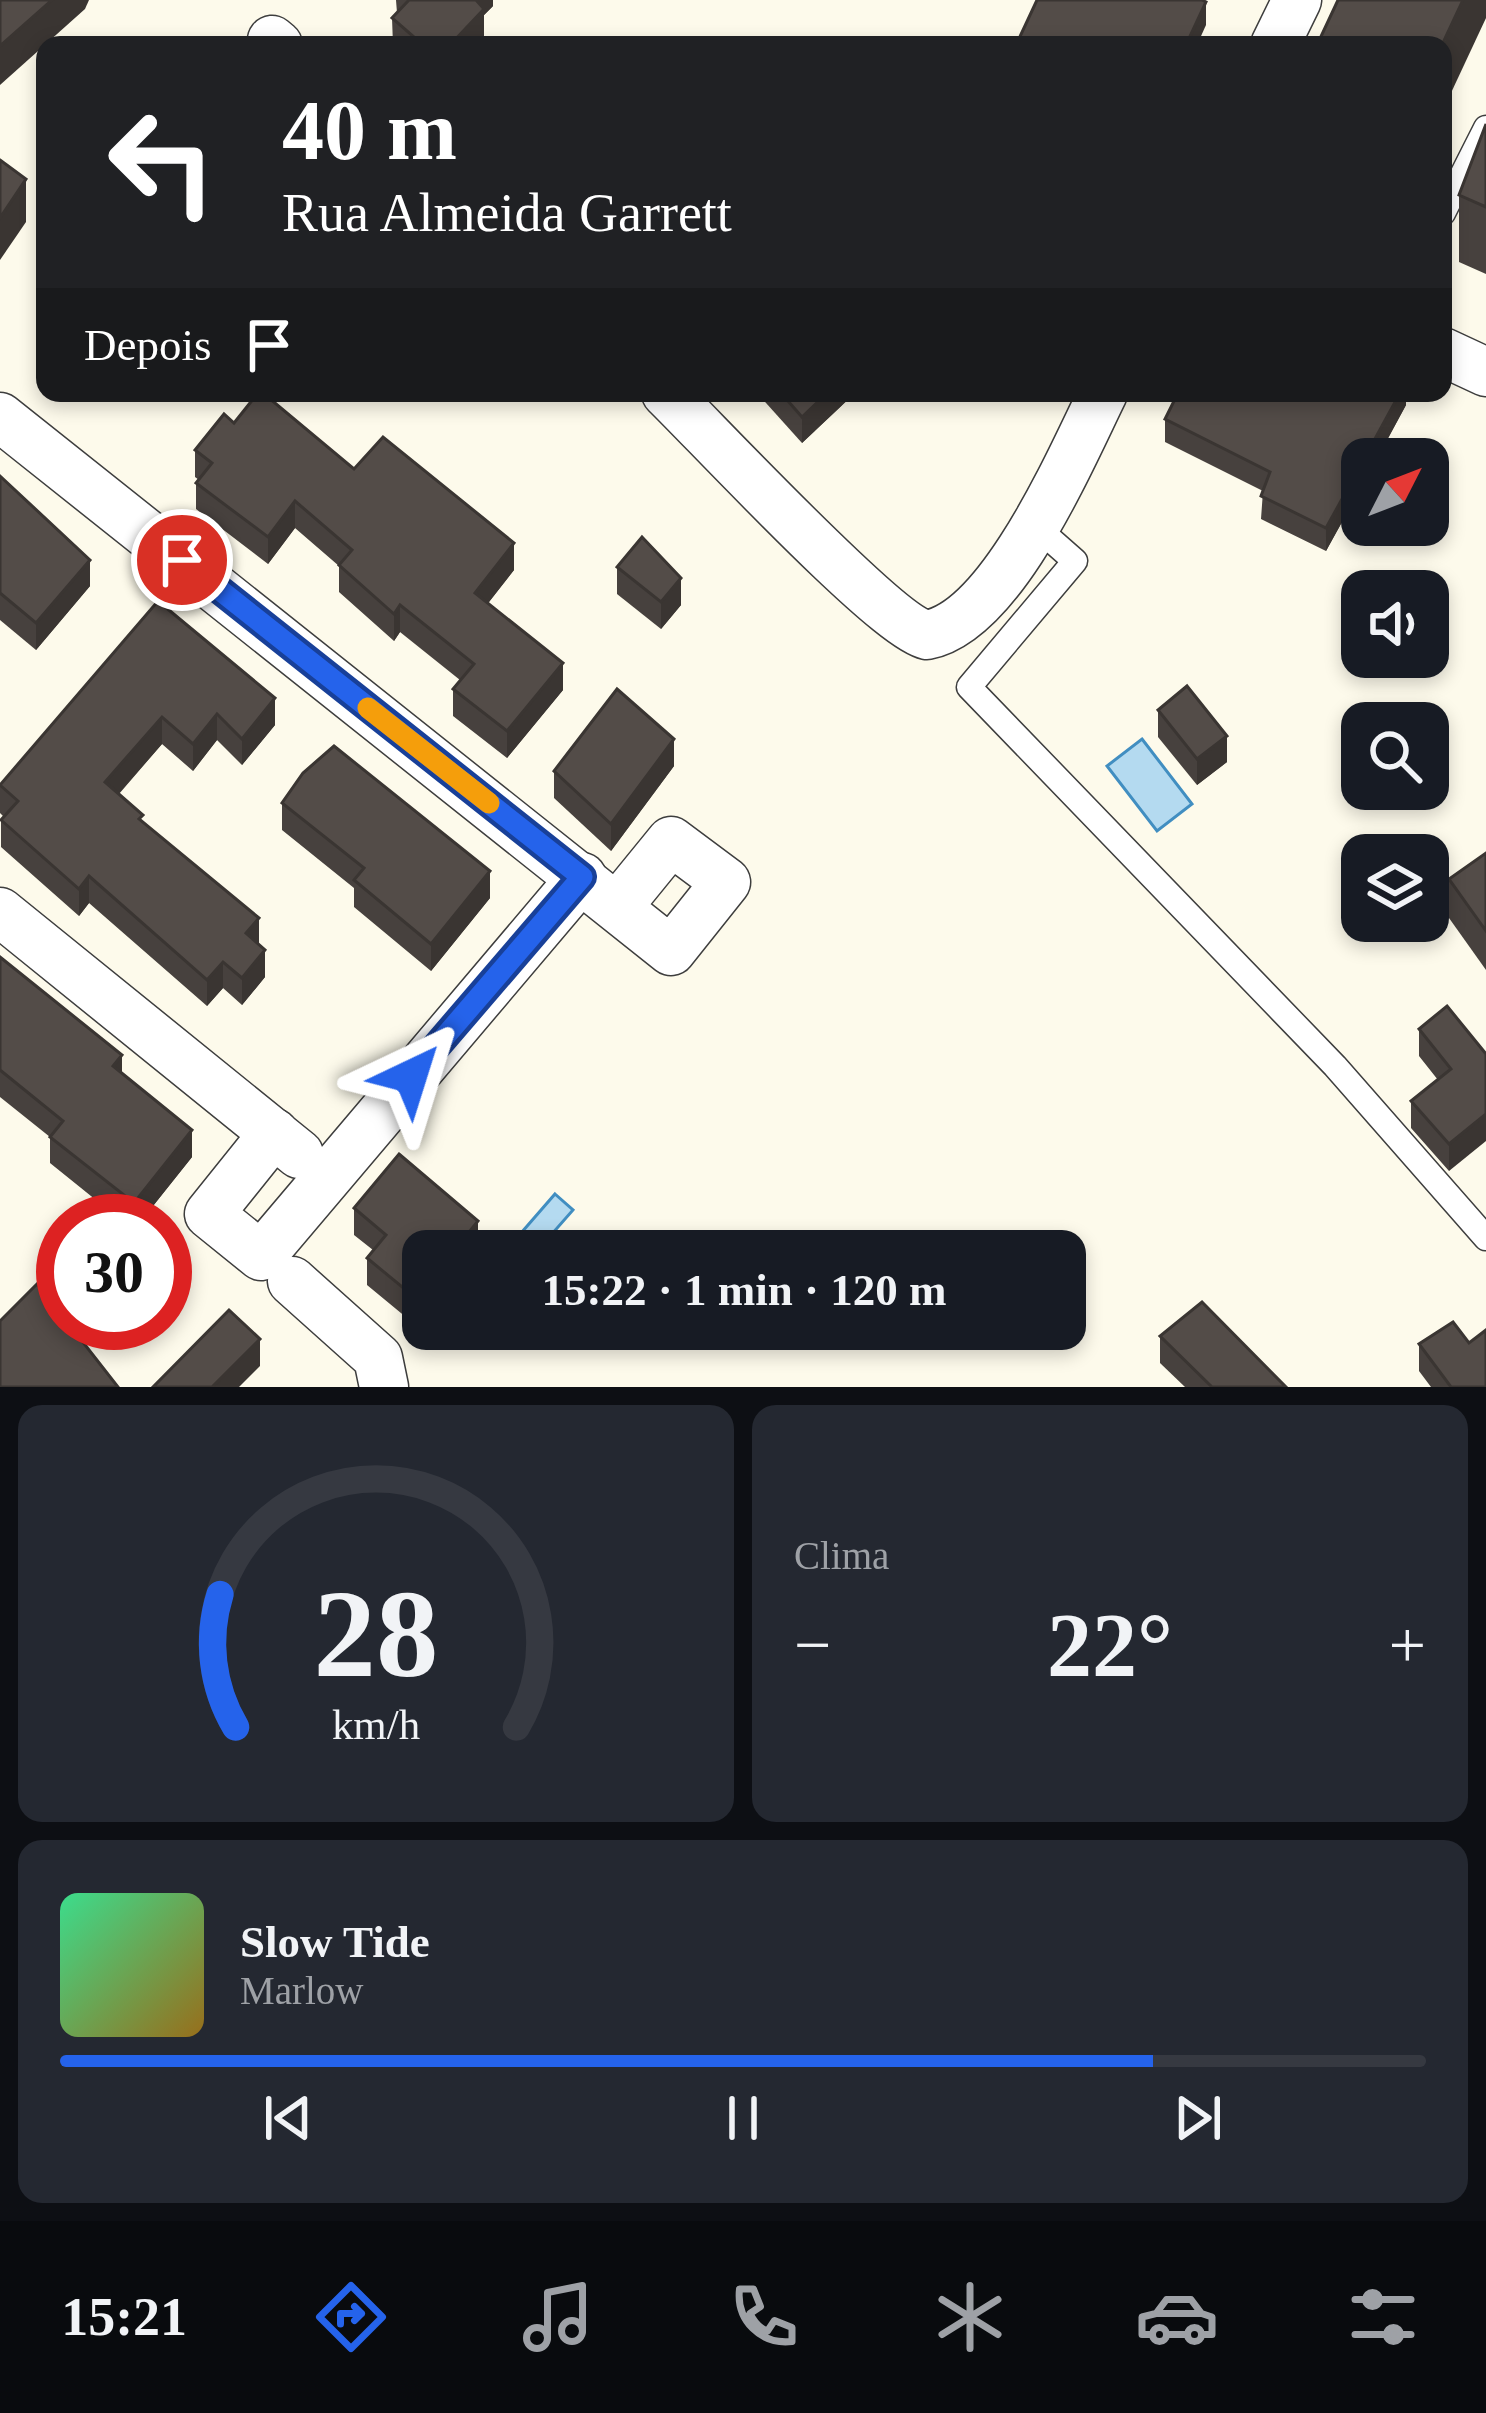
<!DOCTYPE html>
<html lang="pt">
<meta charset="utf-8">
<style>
body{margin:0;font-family:Georgia,serif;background:#242831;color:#f1f3f6;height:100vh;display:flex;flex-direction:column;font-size:45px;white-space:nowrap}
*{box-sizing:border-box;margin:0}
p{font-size:39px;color:#9ea1a6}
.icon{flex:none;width:66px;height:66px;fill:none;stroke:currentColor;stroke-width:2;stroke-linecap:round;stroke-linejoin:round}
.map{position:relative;height:1387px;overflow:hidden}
.details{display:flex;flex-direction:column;gap:18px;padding:18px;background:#0d0f14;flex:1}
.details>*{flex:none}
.top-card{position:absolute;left:36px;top:36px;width:1416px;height:366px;border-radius:24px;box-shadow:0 6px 18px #0003;background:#202124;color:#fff;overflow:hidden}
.needle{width:78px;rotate:48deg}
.fabs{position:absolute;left:1341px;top:438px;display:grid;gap:24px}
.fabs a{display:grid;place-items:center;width:108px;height:108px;border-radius:24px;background:#171b24;box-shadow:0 6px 18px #0003;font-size:60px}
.speed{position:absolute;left:36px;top:1194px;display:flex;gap:24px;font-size:60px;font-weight:700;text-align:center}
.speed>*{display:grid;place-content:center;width:156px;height:156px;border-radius:50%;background:#171b24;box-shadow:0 6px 18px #0003;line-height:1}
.speed .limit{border:18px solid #d22;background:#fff;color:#111}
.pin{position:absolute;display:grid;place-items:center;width:102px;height:102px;color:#fff;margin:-51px;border:6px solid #fff;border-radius:50%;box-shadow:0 3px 12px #0007}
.me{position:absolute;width:132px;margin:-66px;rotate:41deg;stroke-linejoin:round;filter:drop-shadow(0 0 9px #0008)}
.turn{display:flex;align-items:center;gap:42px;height:252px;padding:0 48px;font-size:54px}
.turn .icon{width:156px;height:156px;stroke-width:2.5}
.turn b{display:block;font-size:84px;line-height:102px}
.then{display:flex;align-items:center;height:114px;padding:0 48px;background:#0003;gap:24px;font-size:45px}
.big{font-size:90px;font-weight:700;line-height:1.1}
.details .widget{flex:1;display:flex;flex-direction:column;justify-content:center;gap:18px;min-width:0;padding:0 42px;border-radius:24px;background:#242831}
.details .dial{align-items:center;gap:0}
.dial svg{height:312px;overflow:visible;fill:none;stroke:#363941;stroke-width:7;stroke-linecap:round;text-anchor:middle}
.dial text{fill:#f1f3f6;stroke:none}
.song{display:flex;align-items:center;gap:36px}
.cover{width:144px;height:144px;border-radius:18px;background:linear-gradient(135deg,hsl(150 70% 55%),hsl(40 70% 35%))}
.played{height:12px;border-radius:6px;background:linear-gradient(90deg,#2563eb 80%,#363941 80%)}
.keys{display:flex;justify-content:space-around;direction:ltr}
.heat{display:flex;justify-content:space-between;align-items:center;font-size:66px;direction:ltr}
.details .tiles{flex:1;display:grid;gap:18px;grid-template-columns:1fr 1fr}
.widget:last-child{grid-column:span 2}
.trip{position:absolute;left:402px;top:1230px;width:684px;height:120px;border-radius:24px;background:#171b24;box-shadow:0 6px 18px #0003;font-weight:700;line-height:120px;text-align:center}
.tabs{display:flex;height:192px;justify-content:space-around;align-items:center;background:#090b0e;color:#9ea1a6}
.tabs .icon{width:84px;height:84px}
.tabs .on{color:#2563eb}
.tabs b{font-size:54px;color:#f1f3f6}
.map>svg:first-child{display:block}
.water{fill:#b4daf0;stroke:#418ec1;stroke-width:3}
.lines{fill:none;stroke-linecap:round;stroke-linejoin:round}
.service-casing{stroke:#3e3e3e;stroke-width:27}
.minor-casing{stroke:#3e3e3e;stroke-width:51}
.service{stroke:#fff;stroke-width:24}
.minor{stroke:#fff;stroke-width:48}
.wall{fill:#47413e}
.shaded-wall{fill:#3a3532}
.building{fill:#534c48;stroke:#3a3532;stroke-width:3}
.route-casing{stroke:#184099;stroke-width:30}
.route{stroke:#2563eb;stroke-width:21}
.slow{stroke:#f59e0b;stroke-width:21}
</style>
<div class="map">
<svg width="1486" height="1387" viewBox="0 0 1486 1387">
<rect width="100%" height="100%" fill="#fdfaeb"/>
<g class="water">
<path d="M1142,739L1192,804L1157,831L1107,766Z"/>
<path d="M555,1194L573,1210L537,1251L508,1248Z"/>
</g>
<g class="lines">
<defs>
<g id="service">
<path d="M1443,213L1486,128"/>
<path d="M1033,524L1075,561L969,687L1335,1066L1486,1238"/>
</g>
<g id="minor">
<path d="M272,40L278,45"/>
<path d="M1275,45L1297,0"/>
<path d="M1443,352L1486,372"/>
<path d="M666,393C708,434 886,626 927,635C1002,621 1071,458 1103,393"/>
<path d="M0,417L671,951L726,882L671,841L618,906"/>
<path d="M0,912L299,1154"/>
<path d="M274,1133L209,1214L261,1256L582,877"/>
<path d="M292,1281L378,1358L384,1387"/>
</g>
</defs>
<use href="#service" class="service-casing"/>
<use href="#minor" class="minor-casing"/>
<use href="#service" class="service"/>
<use href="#minor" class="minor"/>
</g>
<g class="wall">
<path d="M396,0H493V6L484,15V36L475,45H393L392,18L397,13Z"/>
<path d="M1486,124V274L1459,262V195Z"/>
<path d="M757,393H855L802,443Z"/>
<path d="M1406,393V405L1326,551L1261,519L1263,491L1165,442V419Z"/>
<path d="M234,423L354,469L514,570L488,603L563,690L507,758L453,716V689L460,680L400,632L394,641L339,592V566L295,528L268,564L196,509V483L199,480L195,477V450Z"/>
<path d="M0,476L90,586L36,650L0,620Z"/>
<path d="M617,567L681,605L661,629L617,594Z"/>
<path d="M158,601L275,725L242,765L217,740L193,771L162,744L119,794L143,822L259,945L265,977L242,1005L223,988L207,1006L89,903L79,916L1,847V820L4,817L0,813V785Z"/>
<path d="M1158,710L1227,762L1197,785L1158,737Z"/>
<path d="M674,766L611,851L554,798V771Z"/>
<path d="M282,803L490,898L431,971L354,907V888L282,830Z"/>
<path d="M1486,853V970L1449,918V879Z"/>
<path d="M0,957L122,1074L192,1157L141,1221H122L50,1163V1137L0,1097Z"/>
<path d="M1419,1029L1486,1054L1449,1171L1411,1128V1101L1438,1080L1419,1056Z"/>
<path d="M354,1208L478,1248L476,1251H423L407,1318L367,1285V1258L373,1250L354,1235Z"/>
<path d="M1160,1336L1286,1387H1185L1160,1363Z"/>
<path d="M1469,1343L1486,1387H1431L1419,1371V1344Z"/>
</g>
<g class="shaded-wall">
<path d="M52,0H89L85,9L0,85V46Z"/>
<path d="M474,0H493V6L484,15V36L475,45H450Z"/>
<path d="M1463,0H1486V18L1443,110V45Z"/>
<path d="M1206,2V25L1197,45H1186Z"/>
<path d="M26,179V222L0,260V218Z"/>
<path d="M827,393H855L802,443V417Z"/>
<path d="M1400,393H1406V405L1377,459H1364Z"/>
<path d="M1362,463V486L1326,551V528Z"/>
<path d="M295,501V528L268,564V537Z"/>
<path d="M514,543V570L475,620V593Z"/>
<path d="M90,560V586L36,650V623Z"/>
<path d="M681,578V605L661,629V602Z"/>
<path d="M400,605V632L394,641V614Z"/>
<path d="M563,663V690L507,758V731Z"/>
<path d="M275,698V725L242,765V739Z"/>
<path d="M217,714V740L193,771V744Z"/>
<path d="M162,717V744L105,809V782Z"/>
<path d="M1227,736V762L1197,785V759Z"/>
<path d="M674,739V766L611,851V824Z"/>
<path d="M490,871V898L431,971V944Z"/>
<path d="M89,876V903L79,916V889Z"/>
<path d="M259,918V944L246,933Z"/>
<path d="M265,950V977L242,1005V978Z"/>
<path d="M223,962V988L207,1006V980Z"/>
<path d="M122,1055V1082L113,1066Z"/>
<path d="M1486,1114V1141L1449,1171V1144Z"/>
<path d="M192,1130V1157L141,1221H134V1203Z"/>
<path d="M478,1221V1248L476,1251H457V1247Z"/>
<path d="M423,1272V1298L407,1318V1291Z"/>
<path d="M260,1339V1366L239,1387H212Z"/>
</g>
<g class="building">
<path d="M0,0H52L0,46Z"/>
<path d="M409,0H476L484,9L450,45H423L392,18Z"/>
<path d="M1037,0H1202L1206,2L1186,45H1016Z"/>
<path d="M1338,0H1463L1442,45H1317Z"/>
<path d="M1486,124V207L1459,195Z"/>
<path d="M0,160L26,179L0,218Z"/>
<path d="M258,393H263L354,469L383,437L514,543L475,593L563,663L507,731L453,689L474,664L400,605L394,614L339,565L352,550L295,501L268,537L196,483L212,463L195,450L224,414L234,423Z"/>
<path d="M781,393H827L802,417Z"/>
<path d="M1178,393H1400L1364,459H1362V463L1326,528L1261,496L1270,472L1165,419Z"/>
<path d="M0,476L90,560L36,623L0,593Z"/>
<path d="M642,537L681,578L661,602L617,567Z"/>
<path d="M158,601L275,698L242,739L217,714L193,744L162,717L105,782L143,815L139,819L259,918L246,933L265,950L242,978L223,962L207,980L89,876L79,889L1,820L18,801L0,785Z"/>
<path d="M1187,686L1227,736L1197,759L1158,710Z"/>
<path d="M617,689L674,739L611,824L554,771Z"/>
<path d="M334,746L490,871L431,944L354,880L364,868L282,803L303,773Z"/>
<path d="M1486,853V931L1449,879Z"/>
<path d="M0,957L122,1055L113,1066L192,1130L134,1203L50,1137L63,1121L0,1070Z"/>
<path d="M1447,1006L1486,1054V1114L1449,1144L1411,1101L1451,1069L1419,1029Z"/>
<path d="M399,1154L478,1221L457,1247L449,1240L440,1251H423V1272L407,1291L367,1258L386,1235L354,1208Z"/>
<path d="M37,1284L63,1317V1323H68L118,1387H0V1321Z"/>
<path d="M1202,1302L1286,1387H1212L1160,1336Z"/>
<path d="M229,1310L260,1339L212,1387H153Z"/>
<path d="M1453,1322L1469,1343L1486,1330V1387H1451L1419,1344Z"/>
</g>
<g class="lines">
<defs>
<path id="route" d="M182,560L582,877L411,1076"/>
</defs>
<use href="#route" class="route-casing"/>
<use href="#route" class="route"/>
<path class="slow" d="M368,708L489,803"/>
</g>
</svg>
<div class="fabs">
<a><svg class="needle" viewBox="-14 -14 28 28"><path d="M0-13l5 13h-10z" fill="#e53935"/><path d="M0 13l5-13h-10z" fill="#9ea1a6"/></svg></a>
<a><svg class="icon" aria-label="sound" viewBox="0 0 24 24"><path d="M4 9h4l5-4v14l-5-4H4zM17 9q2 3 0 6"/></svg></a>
<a><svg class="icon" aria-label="search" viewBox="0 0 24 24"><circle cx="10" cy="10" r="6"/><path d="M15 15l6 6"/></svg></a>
<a><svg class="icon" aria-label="layers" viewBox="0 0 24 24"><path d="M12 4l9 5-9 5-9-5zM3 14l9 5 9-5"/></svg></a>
</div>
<div class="speed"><div class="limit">30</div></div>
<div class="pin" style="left:182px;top:560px;background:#d93025"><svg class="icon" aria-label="arrive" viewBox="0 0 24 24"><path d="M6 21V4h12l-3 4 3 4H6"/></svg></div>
<svg class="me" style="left:411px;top:1076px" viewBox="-20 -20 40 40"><path d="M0-17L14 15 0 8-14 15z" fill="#2563eb" stroke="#fff" stroke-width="4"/></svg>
<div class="trip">15:22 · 1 min · 120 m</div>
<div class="top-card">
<div class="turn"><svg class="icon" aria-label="left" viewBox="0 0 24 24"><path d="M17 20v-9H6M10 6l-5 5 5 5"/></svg><div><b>40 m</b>Rua Almeida Garrett</div></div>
<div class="then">Depois<svg class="icon" aria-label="arrive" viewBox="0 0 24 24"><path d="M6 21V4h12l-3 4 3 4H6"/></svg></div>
</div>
</div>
<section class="details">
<div class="tiles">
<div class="widget dial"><svg viewBox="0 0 100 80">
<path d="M14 69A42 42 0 1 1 86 69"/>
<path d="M14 69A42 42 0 0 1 10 35" stroke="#2563eb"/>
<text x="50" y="56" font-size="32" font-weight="700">28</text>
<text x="50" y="72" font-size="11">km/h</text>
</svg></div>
<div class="widget"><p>Clima</p>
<div class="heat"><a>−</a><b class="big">22°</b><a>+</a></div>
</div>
<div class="widget">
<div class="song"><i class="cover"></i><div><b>Slow Tide</b><p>Marlow</p></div></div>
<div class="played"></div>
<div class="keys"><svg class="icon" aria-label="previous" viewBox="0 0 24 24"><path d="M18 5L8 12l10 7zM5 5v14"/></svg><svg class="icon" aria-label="pause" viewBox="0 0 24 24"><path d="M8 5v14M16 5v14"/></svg><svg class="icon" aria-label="next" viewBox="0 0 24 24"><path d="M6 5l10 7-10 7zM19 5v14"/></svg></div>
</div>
</div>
</section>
<nav class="tabs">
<b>15:21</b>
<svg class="icon on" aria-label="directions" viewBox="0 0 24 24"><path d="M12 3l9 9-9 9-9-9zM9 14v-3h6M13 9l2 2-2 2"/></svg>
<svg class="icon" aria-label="music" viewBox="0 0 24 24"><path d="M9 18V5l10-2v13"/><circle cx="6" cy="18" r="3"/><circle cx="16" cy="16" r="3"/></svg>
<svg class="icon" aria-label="phone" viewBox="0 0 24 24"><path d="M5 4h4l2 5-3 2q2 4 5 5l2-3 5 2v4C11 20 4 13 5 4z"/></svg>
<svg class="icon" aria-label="climate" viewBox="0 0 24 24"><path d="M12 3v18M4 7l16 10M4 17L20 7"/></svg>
<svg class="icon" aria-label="car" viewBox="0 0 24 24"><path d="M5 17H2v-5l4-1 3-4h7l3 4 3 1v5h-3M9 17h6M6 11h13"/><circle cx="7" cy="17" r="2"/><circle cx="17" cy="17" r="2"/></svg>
<svg class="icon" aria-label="filters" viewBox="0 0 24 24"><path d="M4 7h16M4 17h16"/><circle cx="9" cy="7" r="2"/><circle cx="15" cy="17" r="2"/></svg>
</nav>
